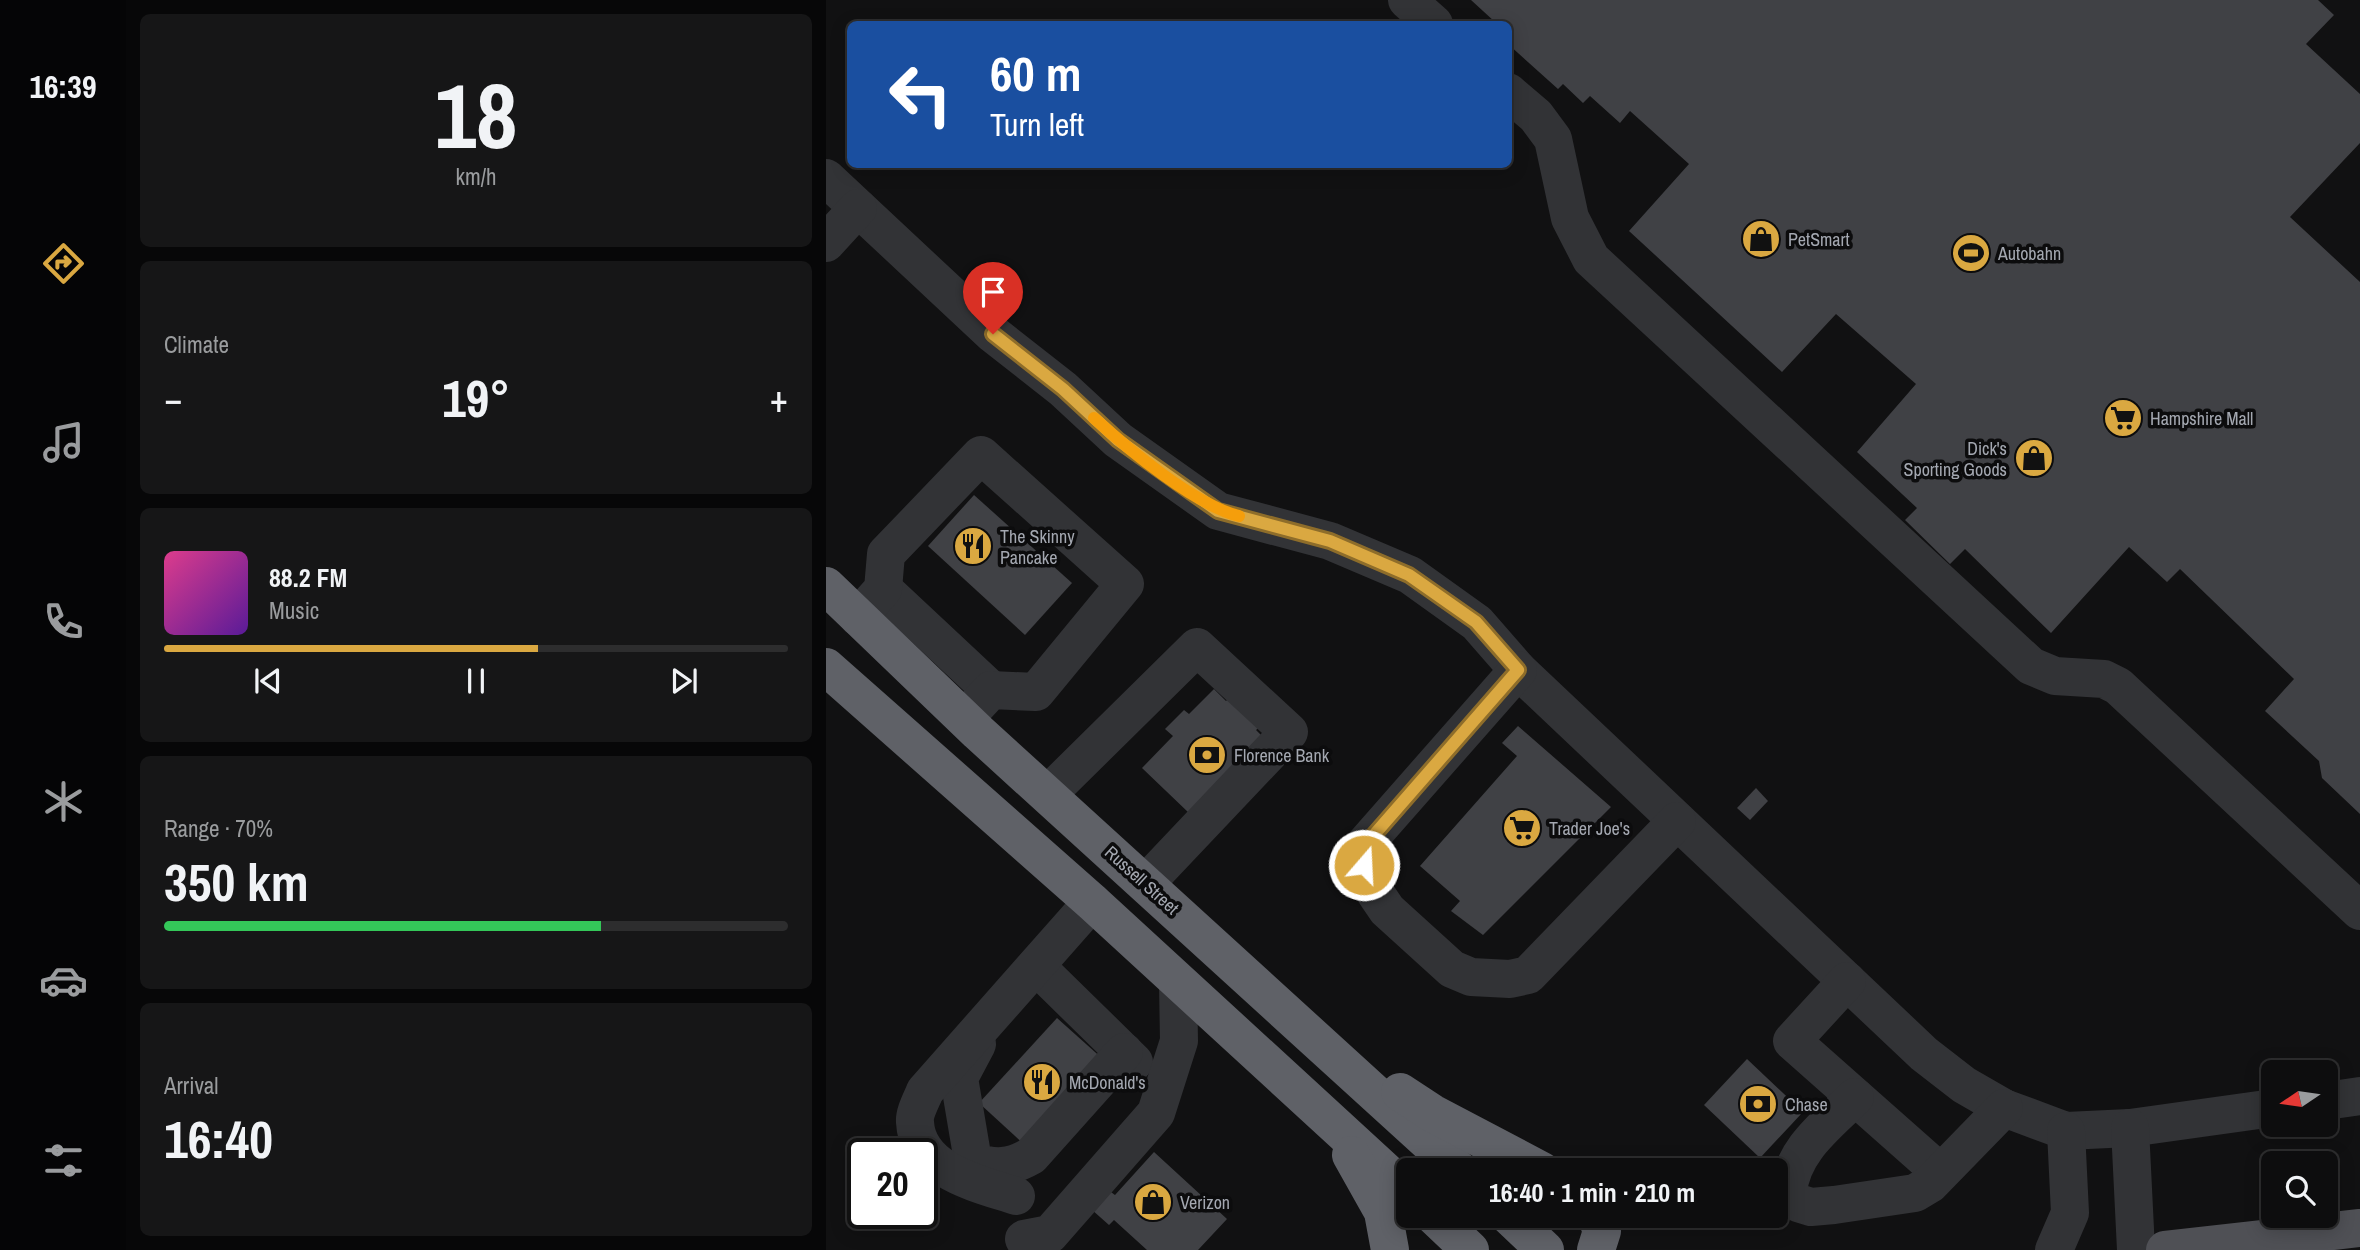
<!DOCTYPE html>
<meta charset="utf-8">
<style>
body{margin:0;font-family:"Archivo Narrow",sans-serif;background:#161617;color:#f1f3f6;height:100vh;display:flex;flex-direction:column;font-size:26px;white-space:nowrap}
*{box-sizing:border-box;margin:0}
p{font-size:23px;color:#9a9c9e}
.icon{flex:none;width:38px;height:38px;fill:none;stroke:currentColor;stroke-width:2;stroke-linecap:round;stroke-linejoin:round}
.map{position:relative;flex:1;overflow:hidden}
.side{display:flex;flex-direction:column;gap:14px;padding:14px;background:#070708;width:700px}
.side>*{flex:none}
.hud{position:absolute;left:21px;top:21px;width:665px;height:147px;border-radius:10px;box-shadow:0 4px 18px #0003,0 0 0 2px #2d2d2e;background:#1a4fa0;color:#fff;overflow:hidden}
.needle{width:46px;rotate:257deg}
.fabs{position:absolute;left:1435px;top:1060px;display:grid;gap:14px}
.fabs a{display:grid;place-items:center;width:77px;height:77px;border-radius:10px;background:#0d0d0e;box-shadow:0 4px 18px #0003,0 0 0 2px #2d2d2e;font-size:35px}
.speed{position:absolute;left:21px;top:1138px;display:flex;gap:14px;font-size:35px;font-weight:700;text-align:center}
.speed>*{display:grid;place-content:center;width:91px;height:91px;border-radius:50%;background:#0d0d0e;box-shadow:0 4px 18px #0003,0 0 0 2px #2d2d2e;line-height:1}
.speed .limit{border:4px solid #111;border-radius:10px;background:#fff;color:#111}
.pin{position:absolute;display:grid;place-items:center;width:60px;height:60px;color:#fff;margin:-72px -30px;border-radius:50% 50% 50% 0;rotate:-45deg;box-shadow:0 0 7px #0007}
.pin .icon{rotate:45deg}
.me{position:absolute;width:77px;margin:-38px;rotate:19deg;stroke-linejoin:round;filter:drop-shadow(0 0 5px #0008)}
.turn{display:flex;align-items:center;gap:24px;height:147px;padding:0 28px;font-size:32px}
.turn .icon{width:91px;height:91px;stroke-width:2.5}
.turn b{display:block;font-size:49px;line-height:60px}
.big{font-size:52px;font-weight:800;line-height:1.1}
.side .widget{flex:1;display:flex;flex-direction:column;justify-content:center;gap:10px;min-width:0;padding:0 24px;border-radius:10px;background:#161617}
.side .dial{align-items:center;gap:0}
.dial b{font-size:91px;line-height:1}
.song{display:flex;align-items:center;gap:21px}
.cover{width:84px;height:84px;border-radius:10px;background:linear-gradient(135deg,hsl(330 70% 55%),hsl(270 70% 35%))}
.played{height:7px;border-radius:4px;background:linear-gradient(90deg,#daa841 60%,#2d2d2e 60%)}
.keys{display:flex;justify-content:space-around;direction:ltr}
.heat{display:flex;justify-content:space-between;align-items:center;font-size:38px;direction:ltr}
.charge{height:10px;border-radius:5px;background:linear-gradient(90deg,#34c759 70%,#2d2d2e 0)}
.trip{position:absolute;left:570px;top:1158px;width:392px;height:70px;border-radius:10px;background:#0d0d0e;box-shadow:0 4px 18px #0003,0 0 0 2px #2d2d2e;font-weight:800;line-height:70px;text-align:center}
main{display:flex;flex:1;min-height:0}
.tab-bar{display:flex;flex-direction:column;width:126px;justify-content:space-around;align-items:center;background:#050506;color:#9a9c9e}
.tab-bar .icon{width:49px;height:49px}
.tab-bar .selected{color:#daa841}
.tab-bar b{font-size:32px;color:#f1f3f6}
.map>svg:first-child{display:block}
.building{fill:#404145}
.lines{fill:none;stroke-linecap:round;stroke-linejoin:round}
.minor{stroke:#323336;stroke-width:38}
.major{stroke:#4f5055;stroke-width:38}
.highway{stroke:#5f6167;stroke-width:38}
.route-casing{stroke:#8e6d2a;stroke-width:18}
.route{stroke:#daa841;stroke-width:12}
.slow{stroke:#f59e0b;stroke-width:12}
.labels{text-anchor:middle;dominant-baseline:central;stroke-width:7;stroke-linejoin:round;paint-order:stroke}
.poi-label{font-size:18px;fill:#a4a8b1;stroke:#0c0c0d;text-anchor:start}
.street-label{font-size:18px;fill:#a4a8b1;stroke:#0c0c0d}
</style>
<main>
<nav class="tab-bar">
<b>16:39</b>
<svg class="icon selected" aria-label="directions" viewBox="0 0 24 24"><path d="M12 3l9 9-9 9-9-9zM9 14v-3h6M13 9l2 2-2 2"/></svg>
<svg class="icon" aria-label="music" viewBox="0 0 24 24"><path d="M9 18V5l10-2v13"/><circle cx="6" cy="18" r="3"/><circle cx="16" cy="16" r="3"/></svg>
<svg class="icon" aria-label="phone" viewBox="0 0 24 24"><path d="M5 4h4l2 5-3 2q2 4 5 5l2-3 5 2v4C11 20 4 13 5 4z"/></svg>
<svg class="icon" aria-label="climate" viewBox="0 0 24 24"><path d="M12 3v18M4 7l16 10M4 17L20 7"/></svg>
<svg class="icon" aria-label="car" viewBox="0 0 24 24"><path d="M5 17H2v-5l4-1 3-4h7l3 4 3 1v5h-3M9 17h6M6 11h13"/><circle cx="7" cy="17" r="2"/><circle cx="17" cy="17" r="2"/></svg>
<svg class="icon" aria-label="filters" viewBox="0 0 24 24"><path d="M4 7h16M4 17h16"/><circle cx="9" cy="7" r="2"/><circle cx="15" cy="17" r="2"/></svg>
</nav>
<section class="side">
<div class="widget dial"><b>18</b><p>km/h</p></div>
<div class="widget"><p>Climate</p>
<div class="heat"><a>−</a><b class="big">19°</b><a>+</a></div>
</div>
<div class="widget">
<div class="song"><i class="cover"></i><div><b>88.2 FM</b><p>Music</p></div></div>
<div class="played"></div>
<div class="keys"><svg class="icon" aria-label="previous" viewBox="0 0 24 24"><path d="M18 5L8 12l10 7zM5 5v14"/></svg><svg class="icon" aria-label="pause" viewBox="0 0 24 24"><path d="M8 5v14M16 5v14"/></svg><svg class="icon" aria-label="next" viewBox="0 0 24 24"><path d="M6 5l10 7-10 7zM19 5v14"/></svg></div>
</div>
<div class="widget"><p>Range · 70%</p><b class="big">350 km</b><div class="charge"></div></div>
<div class="widget"><p>Arrival</p><b class="big">16:40</b></div>
</section>
<div class="map">
<svg width="1534" height="1250" viewBox="0 0 1534 1250">
<rect width="100%" height="100%" fill="#111112"/>
<g class="building">
<path d="M645,0H1492L1508,15L1480,44L1534,94V143L1464,217L1534,282V814L1496,778L1493,761L1439,711L1468,679L1354,569L1341,582L1303,547L1225,633L1139,549L1124,564L1079,520L1091,508L1031,452L1090,384L1010,314L956,372L803,231L863,164L804,111L794,123L764,96L757,103L737,84L732,89L682,44V24H667L669,22Z"/>
<path d="M148,495L246,583L199,635L102,546Z"/>
<path d="M388,689L400,701L407,694L437,724L430,730L437,737L363,813L316,768L347,736L339,729L358,710L363,714Z"/>
<path d="M692,726L785,807L657,935L625,911L634,901L594,866L691,756L676,743Z"/>
<path d="M930,788L942,801L924,820L911,808Z"/>
<path d="M231,1018L279,1061L201,1147L153,1103Z"/>
<path d="M921,1059L977,1112L934,1158L878,1105Z"/>
<path d="M328,1152L401,1219L372,1250H321L288,1220L283,1225L265,1209L282,1190L289,1195Z"/>
</g>
<g class="lines">
<g class="minor">
<path d="M581,0L608,24"/>
<path d="M682,92L710,116L727,139L744,218L765,259L1205,666L1229,676L1278,679L1292,686L1534,911"/>
<path d="M0,178L167,334L237,389L292,440L392,511L504,541L584,575L651,623L692,670L1098,1054L1138,1085L1178,1108L1240,1131L1304,1128L1447,1108"/>
<path d="M0,243L32,208"/>
<path d="M57,589L165,690"/>
<path d="M32,617L57,589L60,554L155,455L299,584L210,692L165,690L139,718"/>
<path d="M692,670L539,844L538,865L544,885L561,910L626,969L645,977L684,979L702,975L851,821"/>
<path d="M222,794L371,647L463,732L320,883"/>
<path d="M210,966L308,1062L300,1071"/>
<path d="M1021,981L966,1041L1114,1172"/>
<path d="M151,1044L133,1078L147,1161C169,1169 184,1168 205,1156L298,1052"/>
<path d="M1029,1097C1001,1125 966,1150 962,1192L972,1203L985,1207L1008,1205L1089,1193L1104,1184L1178,1108"/>
<path d="M1500,1101L1534,1096"/>
<path d="M1304,1128L1310,1250"/>
<path d="M190,1196C154,1184 91,1171 89,1122C88,1113 96,1099 99,1091L266,902"/>
<path d="M198,1239L224,1234L330,1113L353,1041L352,982"/>
<path d="M1228,1250L1244,1213L1240,1131"/>
</g>
<path class="major" d="M1339,1250L1534,1228"/>
<g class="highway">
<path d="M0,586L152,732L634,1171"/>
<path d="M0,667L266,902L583,1193"/>
<path d="M574,1092L606,1113L716,1171"/>
<path d="M525,1155L557,1212L564,1250"/>
<path d="M608,1216L644,1250"/>
<path d="M683,1216L719,1250"/>
<path d="M770,1216L776,1231L770,1250"/>
</g>
</g>
<g class="lines">
<defs>
<path id="route" d="M167,334L237,389L292,440L392,511L504,541L583,575L650,622L692,670L540,844L538,865"/>
</defs>
<use href="#route" class="route-casing"/>
<use href="#route" class="route"/>
<path class="slow" d="M268,418C302,449 369,505 413,516"/>
</g>
<defs>
<symbol id="shop-disc" viewBox="-11 -11 22 22"><circle r="9.5" fill="#daa841" stroke="#0c0c0d"/><path d="M-5-2.5h2.3a2.7 3.5 0 0 1 5.4 0H5L5.5 6h-11ZM-1.5-2.5h3a1.5 2.3 0 0 0-3 0Z" fill="#111"/></symbol>
<symbol id="stadium-disc" viewBox="-11 -11 22 22"><circle r="9.5" fill="#daa841" stroke="#0c0c0d"/><path d="M0-5a6.5 5 0 1 0 0 10a6.5 5 0 1 0 0-10ZM-3.5-1.8h7v3.6h-7Z" fill="#111"/></symbol>
<symbol id="supermarket-disc" viewBox="-11 -11 22 22"><circle r="9.5" fill="#daa841" stroke="#0c0c0d"/><path d="M-6-5.5h2.5l.6 2H6L4.5 2H-2.5L-4.4-4H-6ZM-1.5 3.2a1.3 1.3 0 1 0 .1 0ZM3 3.2a1.3 1.3 0 1 0 .1 0Z" fill="#111"/></symbol>
<symbol id="restaurant-disc" viewBox="-11 -11 22 22"><circle r="9.5" fill="#daa841" stroke="#0c0c0d"/><path d="M-5-6h1v4h1v-4h1v4h1v-4h1v5L-1.5 .5V6h-2V.5L-5-1ZM5-6V6H3V1.5H1.5Q1.5-4 5-6Z" fill="#111"/></symbol>
<symbol id="bank-disc" viewBox="-11 -11 22 22"><circle r="9.5" fill="#daa841" stroke="#0c0c0d"/><path d="M-6-4H6V4H-6ZM0-2.3a2.3 2.3 0 1 0 0 4.6a2.3 2.3 0 1 0 0-4.6Z" fill="#111"/></symbol>
</defs>
<g fill-rule="evenodd">
<use href="#shop-disc" x="913" y="217" width="44" height="44"/>
<use href="#stadium-disc" x="1123" y="231" width="44" height="44"/>
<use href="#supermarket-disc" x="1275" y="396" width="44" height="44"/>
<use href="#shop-disc" x="1186" y="436" width="44" height="44"/>
<use href="#restaurant-disc" x="125" y="524" width="44" height="44"/>
<use href="#bank-disc" x="359" y="733" width="44" height="44"/>
<use href="#supermarket-disc" x="674" y="806" width="44" height="44"/>
<use href="#restaurant-disc" x="194" y="1060" width="44" height="44"/>
<use href="#bank-disc" x="910" y="1082" width="44" height="44"/>
<use href="#shop-disc" x="305" y="1180" width="44" height="44"/>
</g>
<g class="labels">
<g class="poi-label">
<text x="962" y="239">PetSmart</text>
<text x="1172" y="253">Autobahn</text>
<text x="1324" y="418">Hampshire Mall</text>
<text x="1181" y="448" text-anchor="end">Dick's<tspan x="1181" dy="21">Sporting Goods</tspan></text>
<text x="174" y="536">The Skinny<tspan x="174" dy="21">Pancake</tspan></text>
<text x="408" y="755">Florence Bank</text>
<text x="723" y="828">Trader Joe's</text>
<text x="243" y="1082">McDonald's</text>
<text x="959" y="1104">Chase</text>
<text x="354" y="1202">Verizon</text>
</g>
<g class="street-label">
<text transform="translate(316 880) rotate(42)">Russell Street</text>
</g>
</g>
</svg>
<div class="fabs">
<a><svg class="needle" viewBox="-14 -14 28 28"><path d="M0-13l5 13h-10z" fill="#e53935"/><path d="M0 13l5-13h-10z" fill="#9a9c9e"/></svg></a>
<a><svg class="icon" aria-label="search" viewBox="0 0 24 24"><circle cx="10" cy="10" r="6"/><path d="M15 15l6 6"/></svg></a>
</div>
<div class="speed"><div class="limit">20</div></div>
<div class="pin" style="left:167px;top:334px;background:#d93025"><svg class="icon" aria-label="arrive" viewBox="0 0 24 24"><path d="M6 21V4h12l-3 4 3 4H6"/></svg></div>
<svg class="me" style="left:538px;top:865px" viewBox="-20 -20 40 40"><circle r="17" fill="#daa841" stroke="#fff" stroke-width="3"/><path d="M0-11L8 9 0 5-8 9z" fill="#fff"/></svg>
<div class="trip">16:40 · 1 min · 210 m</div>
<div class="hud">
<div class="turn"><svg class="icon" aria-label="left" viewBox="0 0 24 24"><path d="M17 20v-9H6M10 6l-5 5 5 5"/></svg><div><b>60 m</b>Turn left</div></div>
</div>
</div>
</main>
